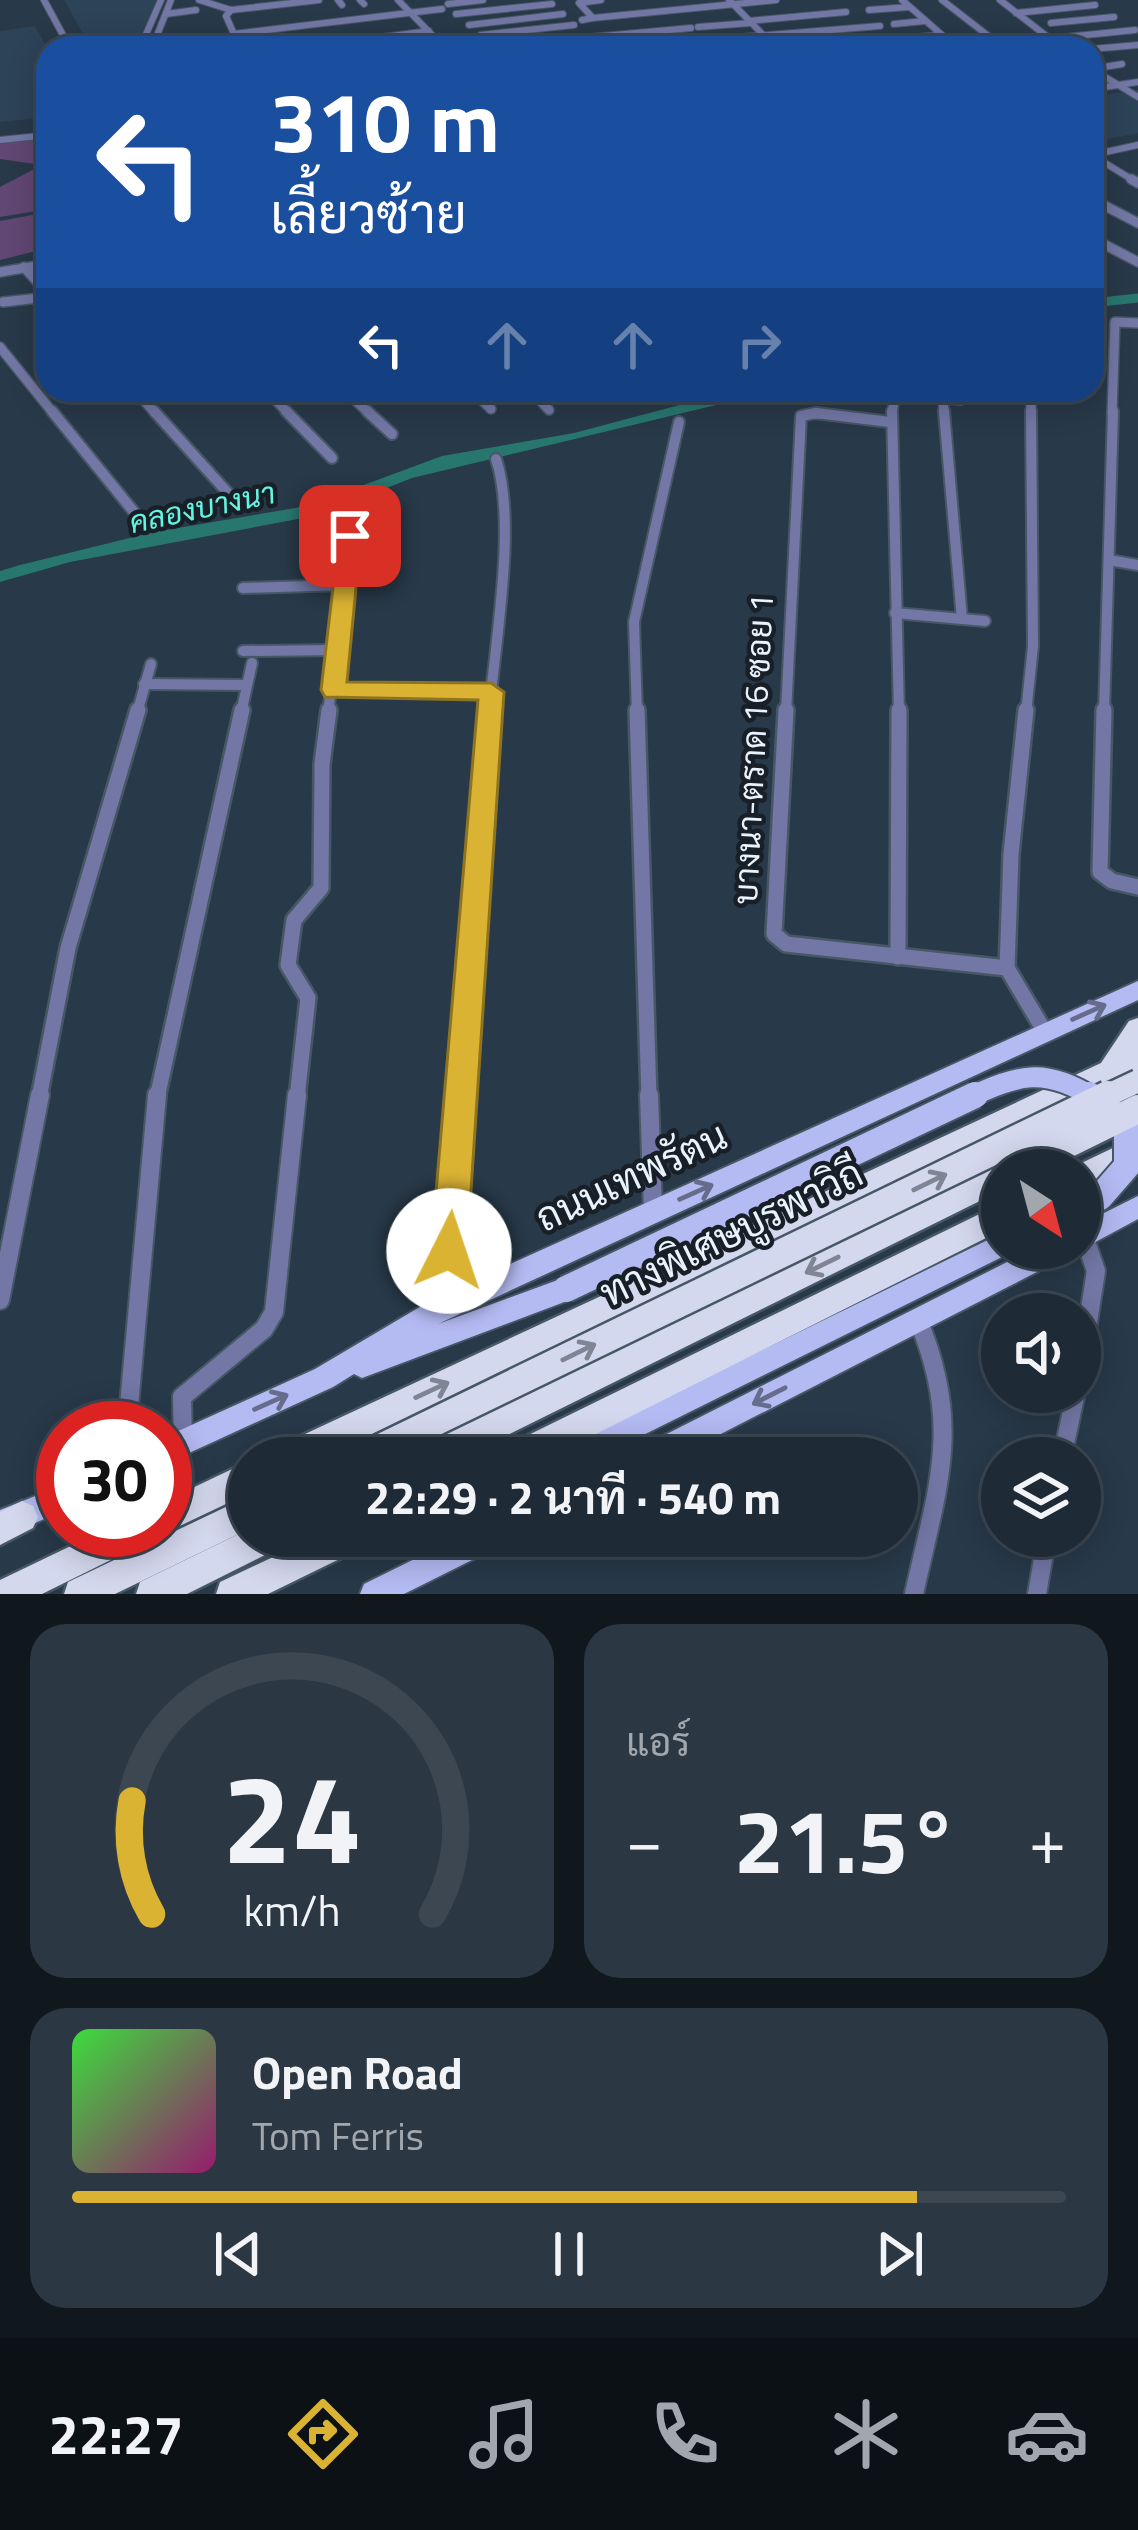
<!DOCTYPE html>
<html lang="th">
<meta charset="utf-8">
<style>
body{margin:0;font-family:"Titillium Web",Sarabun,sans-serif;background:#2b3742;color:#f1f3f6;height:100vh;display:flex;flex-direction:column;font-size:45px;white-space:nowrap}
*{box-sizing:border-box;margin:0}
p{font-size:39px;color:#a1a7ad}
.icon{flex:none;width:66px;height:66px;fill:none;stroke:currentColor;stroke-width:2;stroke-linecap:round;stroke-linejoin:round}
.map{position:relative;height:1594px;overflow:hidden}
.side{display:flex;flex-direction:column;gap:30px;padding:30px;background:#10181e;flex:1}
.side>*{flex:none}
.hud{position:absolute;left:36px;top:36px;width:1068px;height:366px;border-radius:36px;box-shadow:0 6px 30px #0003,0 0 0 3px #3c4752;background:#1a4fa0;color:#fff;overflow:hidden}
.needle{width:78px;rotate:144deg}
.tools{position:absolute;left:981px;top:1149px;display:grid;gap:24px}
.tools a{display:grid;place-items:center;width:120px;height:120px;border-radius:50%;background:#1e2b37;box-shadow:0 6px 30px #0003,0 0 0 3px #3c4752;font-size:60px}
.speed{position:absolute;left:36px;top:1401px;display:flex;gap:24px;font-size:60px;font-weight:700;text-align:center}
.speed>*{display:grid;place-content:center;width:156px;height:156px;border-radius:50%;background:#1e2b37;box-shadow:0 6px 30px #0003,0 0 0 3px #3c4752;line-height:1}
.speed .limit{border:18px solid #d22;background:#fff;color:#111}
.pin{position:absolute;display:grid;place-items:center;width:102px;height:102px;color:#fff;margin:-51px;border-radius:24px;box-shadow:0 6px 18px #0006}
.me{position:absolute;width:132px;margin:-66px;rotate:4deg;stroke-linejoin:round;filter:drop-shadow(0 0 9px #0008)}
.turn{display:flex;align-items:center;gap:42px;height:252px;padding:0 36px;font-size:54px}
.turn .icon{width:156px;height:156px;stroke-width:2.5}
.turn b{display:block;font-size:84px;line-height:102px}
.lanes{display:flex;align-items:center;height:114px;padding:0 36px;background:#0003;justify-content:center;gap:60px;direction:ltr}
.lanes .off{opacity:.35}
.big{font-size:90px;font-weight:700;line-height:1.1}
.side .card{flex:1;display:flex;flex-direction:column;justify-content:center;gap:18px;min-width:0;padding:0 42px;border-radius:36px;background:#2b3742}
.side .dial{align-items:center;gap:0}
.dial svg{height:312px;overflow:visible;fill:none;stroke:#3c4752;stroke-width:7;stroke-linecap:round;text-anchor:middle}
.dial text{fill:#f1f3f6;stroke:none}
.song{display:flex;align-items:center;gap:36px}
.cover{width:144px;height:144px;border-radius:18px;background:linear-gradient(135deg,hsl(120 70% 55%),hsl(320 70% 35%))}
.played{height:12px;border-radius:6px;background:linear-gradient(90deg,#dbb333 85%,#3c4752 85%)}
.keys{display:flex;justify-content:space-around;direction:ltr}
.heat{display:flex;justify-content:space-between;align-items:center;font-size:66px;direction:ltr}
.side .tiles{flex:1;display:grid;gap:30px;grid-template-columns:1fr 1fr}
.card:last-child{grid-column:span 2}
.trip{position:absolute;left:228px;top:1437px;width:690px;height:120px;border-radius:60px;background:#1e2b37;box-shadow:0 6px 30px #0003,0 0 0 3px #3c4752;font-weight:700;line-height:120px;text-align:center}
.menu{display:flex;height:192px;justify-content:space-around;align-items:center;background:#0c1116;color:#a1a7ad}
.menu .icon{width:84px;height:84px}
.menu .current{color:#dbb333}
.menu b{font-size:54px;color:#f1f3f6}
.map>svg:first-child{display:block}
.built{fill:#2d4358}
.green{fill:#614773}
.water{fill:#28776f}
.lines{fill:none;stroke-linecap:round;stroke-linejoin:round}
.canal{stroke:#28776f;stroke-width:9}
.minor-far4-casing{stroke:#475766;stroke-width:8}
.minor-far3-casing{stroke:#475766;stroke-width:12}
.minor-far2-casing{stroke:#475766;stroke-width:14}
.minor-far1-casing{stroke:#475766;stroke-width:20}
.minor-casing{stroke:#475766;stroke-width:22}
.major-casing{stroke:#475766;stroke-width:4}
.highway-casing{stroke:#475766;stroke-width:5}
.minor-far4{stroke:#7277a5;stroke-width:6}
.minor-far3{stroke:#7277a5;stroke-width:9}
.minor-far2{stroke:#7277a5;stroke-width:10}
.minor-far1{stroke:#7277a5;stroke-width:15}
.minor{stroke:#7277a5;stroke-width:18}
.major{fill:#b4baf2;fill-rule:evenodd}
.highway{fill:#d4d8ee;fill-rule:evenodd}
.major-bridge-far1-casing{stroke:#475766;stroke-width:24;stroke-linecap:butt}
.major-bridge-casing{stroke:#475766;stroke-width:30;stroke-linecap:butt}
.highway-bridge-far1-casing{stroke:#475766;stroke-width:27;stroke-linecap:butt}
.highway-bridge-casing{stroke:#475766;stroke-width:33;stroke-linecap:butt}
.major-bridge-far1{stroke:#b4baf2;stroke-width:20}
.major-bridge{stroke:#b4baf2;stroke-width:26}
.highway-bridge-far1{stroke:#d4d8ee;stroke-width:22}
.highway-bridge{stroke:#d4d8ee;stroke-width:28}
.oneway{stroke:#666c8c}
.oneway2{stroke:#7f8594}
.route{fill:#dbb333;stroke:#8e7421;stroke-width:3}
.labels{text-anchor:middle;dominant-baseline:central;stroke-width:9;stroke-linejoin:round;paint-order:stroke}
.far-water-label{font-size:30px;font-style:italic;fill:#63f4e3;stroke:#181f27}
.street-label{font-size:33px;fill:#e8f3fe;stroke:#181f27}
.near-street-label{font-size:39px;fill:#e8f3fe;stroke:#181f27}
</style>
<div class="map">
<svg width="1138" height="1594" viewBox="0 0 1138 1594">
<rect width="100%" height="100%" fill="#283949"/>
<g class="built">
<path d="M64,0H157L136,46L131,48H91Z"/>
<path d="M35,26L48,50V117L0,122V31Z"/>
<path d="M1138,90V133L1103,140L1092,133V96Z"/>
</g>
<g class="green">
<path d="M48,138V209L0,217V187L42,165L0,159V142Z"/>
<path d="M48,212V248L0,260V221Z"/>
</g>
<path class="water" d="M736,390H779L412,478L319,515L70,562L0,582V571L20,565L154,532L307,506L442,456L574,433Z"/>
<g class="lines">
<path class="canal" d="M1092,303L1138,298"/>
<defs>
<g id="minor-far4">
<path d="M44,0L70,48"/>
<path d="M199,0L231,10L319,0"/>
<path d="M338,0L342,5"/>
<path d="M360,0L364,4"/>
<path d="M398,0L433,36L435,48"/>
<path d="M729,0L776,48"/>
<path d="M902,0L957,48"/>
<path d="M942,0L1004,48"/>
<path d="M1000,0L1062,48"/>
<path d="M448,4L483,0"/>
<path d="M231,10L226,16L234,34L442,9"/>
<path d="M869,10L909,7"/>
<path d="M1016,13L1095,5"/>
<path d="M166,14L196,10"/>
<path d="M456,14L552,4"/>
<path d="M593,18L776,0"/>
<path d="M582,20L593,18L579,3L601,0"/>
<path d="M749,21L846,12"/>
<path d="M1051,23L1114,17"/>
<path d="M894,24L925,21"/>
<path d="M469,25L563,14"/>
<path d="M698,27L751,23"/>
<path d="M481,35L574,25"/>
<path d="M1066,37L1135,30"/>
<path d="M369,39L429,31"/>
<path d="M897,39L941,35"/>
<path d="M493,46L691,28"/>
<path d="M217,47L293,39"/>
<path d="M140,48L161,0"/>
<path d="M152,48L171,0"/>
<path d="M317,48L350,44L356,48"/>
<path d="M605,48L880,26"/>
<path d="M819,48L881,42"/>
<path d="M1092,49L1138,45"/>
<path d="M1092,69L1138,97"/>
<path d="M1092,69L1122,64"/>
<path d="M1092,89L1138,82"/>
<path d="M0,140L48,135"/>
<path d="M1092,155L1136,182"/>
<path d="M1092,155L1138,145"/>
</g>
<g id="minor-far3">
<path d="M1131,179L1138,183"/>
<path d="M1092,199L1138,223"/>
<path d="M1092,238L1138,262"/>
<path d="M1092,250L1097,253"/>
<path d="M24,267L48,294"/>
<path d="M0,272L48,264"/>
<path d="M3,302L48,297"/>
<path d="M0,347L54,414"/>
<path d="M135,390L156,414"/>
<path d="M266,390L289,414"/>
<path d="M344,390L370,414"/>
<path d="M472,390L491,409"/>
<path d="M531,390L549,410"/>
<path d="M1031,390V414"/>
<path d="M943,399L944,414"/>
<path d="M278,402L325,390"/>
<path d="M813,414H822"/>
<path d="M892,414L895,395L961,400"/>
<path d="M1112,414L1115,322L1138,323"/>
</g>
<g id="minor-far2">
<path d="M52,411L147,528"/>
<path d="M154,411L237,503"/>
<path d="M286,411L332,458"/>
<path d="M367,411L392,434"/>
<path d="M892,411L899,713"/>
<path d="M944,411L962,619"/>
<path d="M1109,560L1138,565"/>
<path d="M243,588L344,585"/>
<path d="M895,613L985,621"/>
<path d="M243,651L339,650"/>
<path d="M144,684L247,685"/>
<path d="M334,690L492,692"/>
<path d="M137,713L151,664"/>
<path d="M241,713L252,663"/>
<path d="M328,713L350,536L385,527"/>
<path d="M489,713C495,644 517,521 496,459"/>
<path d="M637,713L634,622L679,422"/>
<path d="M786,713L801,416L816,413L890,422"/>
<path d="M1026,713L1033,646L1031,411"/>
<path d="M1104,713L1113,411"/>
</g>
<g id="minor-far1">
<path d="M637,710L649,1098"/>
<path d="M786,710L774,934L786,944L1007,968"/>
<path d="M1104,710L1100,872L1112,881L1138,887"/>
<path d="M898,957L899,710"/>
<path d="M1007,968L1011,854L1026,710"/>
<path d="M1007,968L1045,1032"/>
<path d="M39,1098L68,948L138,710"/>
<path d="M157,1098L242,710"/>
<path d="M297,1098L308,998L288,965L294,920L321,888L322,764L329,710"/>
<path d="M460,1098L490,710"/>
</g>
<g id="minor">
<path d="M649,1095L653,1212"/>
<path d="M0,1300L40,1095"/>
<path d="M444,1307L460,1095"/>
<path d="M1080,1373L1096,1271L1084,1236"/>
<path d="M127,1428L157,1095"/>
<path d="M183,1442L182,1397L264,1329L274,1312L297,1095"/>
<path d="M1062,1458L1076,1392"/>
<path d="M914,1594C937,1488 963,1426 918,1320"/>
<path d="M1037,1594L1047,1536"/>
</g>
<g id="major">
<path d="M1138,981V1000L438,1324L566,1277L575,1280L578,1289L575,1298L362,1378L354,1374L333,1387L165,1464V1437L315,1369L435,1298Z"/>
<path d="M1138,1196V1219L1088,1246L1080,1250L1076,1248H1080V1225Z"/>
<path d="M1002,1233V1248H1013L1010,1253L597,1458H556L560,1449Z"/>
<path d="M1035,1248H1072L1068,1256L674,1458H633L637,1449Z"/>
<path d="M63,1485V1511L0,1538V1510Z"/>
<path d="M461,1536H504L500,1546L404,1594H360L364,1584Z"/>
</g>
<g id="highway">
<path d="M1138,1018V1070L322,1458H273L277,1447L1101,1063L1129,1021Z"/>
<path d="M1138,1136V1161L1080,1190V1170L1071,1168Z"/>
<path d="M1002,1163L1013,1170H1002V1190L461,1458H413L417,1447Z"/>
<path d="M1002,1203V1230L548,1458H500L504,1447Z"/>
<path d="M249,1461V1493L165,1533L158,1530H165V1501Z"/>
<path d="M249,1496V1529L115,1594H64L68,1582Z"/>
<path d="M22,1501L33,1506L38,1517L33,1528L0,1545V1512Z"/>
<path d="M249,1529V1536H286L281,1547L187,1594H136L140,1582Z"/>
<path d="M104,1530H154L149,1541L42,1594H0V1580Z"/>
<path d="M318,1536H369L364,1547L268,1594H216L220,1582Z"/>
</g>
</defs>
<use href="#minor-far4" class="minor-far4-casing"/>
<use href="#minor-far3" class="minor-far3-casing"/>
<use href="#minor-far2" class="minor-far2-casing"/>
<use href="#minor-far1" class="minor-far1-casing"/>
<use href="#minor" class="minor-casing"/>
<use href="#major" class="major-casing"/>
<use href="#highway" class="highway-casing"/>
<use href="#minor-far4" class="minor-far4"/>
<use href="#minor-far3" class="minor-far3"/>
<use href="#minor-far2" class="minor-far2"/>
<use href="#minor-far1" class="minor-far1"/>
<use href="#minor" class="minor"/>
<use href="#major" class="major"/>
<use href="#highway" class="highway"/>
<defs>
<path id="major-bridge-far1" d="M968,1098C1018,1075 1044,1066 1094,1098"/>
<g id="major-bridge">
<path d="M1080,1207L1100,1197L1127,1166V1130L1089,1095"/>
<path d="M566,1289L975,1095"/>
</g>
<path id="highway-bridge-far1" d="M1102,1098L1138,1081"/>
<g id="highway-bridge">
<path d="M1014,1170L1138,1109"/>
<path d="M360,1458L1108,1095"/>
</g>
</defs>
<use href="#major-bridge-far1" class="major-bridge-far1-casing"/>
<use href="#major-bridge" class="major-bridge-casing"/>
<use href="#highway-bridge-far1" class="highway-bridge-far1-casing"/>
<use href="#highway-bridge" class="highway-bridge-casing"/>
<use href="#major-bridge-far1" class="major-bridge-far1"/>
<use href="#major-bridge" class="major-bridge"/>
<use href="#highway-bridge-far1" class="highway-bridge-far1"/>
<use href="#highway-bridge" class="highway-bridge"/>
</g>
<defs><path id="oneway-shaft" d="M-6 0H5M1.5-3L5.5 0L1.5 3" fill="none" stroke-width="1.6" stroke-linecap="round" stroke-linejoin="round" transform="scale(3)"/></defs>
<g class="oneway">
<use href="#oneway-shaft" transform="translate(1089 1012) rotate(-24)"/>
<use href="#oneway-shaft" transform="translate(696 1192) rotate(-24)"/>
<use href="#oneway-shaft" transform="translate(769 1396) rotate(153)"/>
<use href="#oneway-shaft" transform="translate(271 1402) rotate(-24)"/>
</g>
<g class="oneway2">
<use href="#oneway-shaft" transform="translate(930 1182) rotate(-26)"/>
<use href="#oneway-shaft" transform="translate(822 1265) rotate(154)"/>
<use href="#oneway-shaft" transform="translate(579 1352) rotate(-26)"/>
<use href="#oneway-shaft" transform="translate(432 1390) rotate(-25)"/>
</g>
<path class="route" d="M350,530L361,536L347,682L491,683L504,692L467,1251L462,1264L449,1269L436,1264L431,1251L478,700L325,697L321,690L339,536Z"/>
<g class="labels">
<g class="far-water-label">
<text transform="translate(202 507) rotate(-12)">คลองบางนา</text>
</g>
<g class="street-label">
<text transform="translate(753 749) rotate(-87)">บางนา-ตราด 16 ซอย 1</text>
</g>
<g class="near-street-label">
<text transform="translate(631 1176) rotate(-25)">ถนนเทพรัตน</text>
<text transform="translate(731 1232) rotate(-26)">ทางพิเศษบูรพาวิถี</text>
</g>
</g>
</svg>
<div class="tools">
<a><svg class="needle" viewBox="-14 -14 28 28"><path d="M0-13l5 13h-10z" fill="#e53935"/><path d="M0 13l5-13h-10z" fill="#a1a7ad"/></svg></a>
<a><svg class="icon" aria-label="sound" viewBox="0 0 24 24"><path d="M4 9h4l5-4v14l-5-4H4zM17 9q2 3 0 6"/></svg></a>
<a><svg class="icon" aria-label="layers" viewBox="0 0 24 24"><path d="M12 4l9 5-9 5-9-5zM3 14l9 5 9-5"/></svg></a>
</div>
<div class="speed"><div class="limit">30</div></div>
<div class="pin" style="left:350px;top:536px;background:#d93025"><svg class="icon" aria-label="arrive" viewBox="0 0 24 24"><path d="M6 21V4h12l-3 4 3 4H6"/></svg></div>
<svg class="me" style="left:449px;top:1251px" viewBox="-20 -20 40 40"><circle r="19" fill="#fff"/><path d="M0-13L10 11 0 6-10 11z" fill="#dbb333"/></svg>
<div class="trip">22:29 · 2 นาที · 540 m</div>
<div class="hud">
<div class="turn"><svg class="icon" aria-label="left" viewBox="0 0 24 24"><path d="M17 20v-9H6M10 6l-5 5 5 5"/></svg><div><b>310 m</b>เลี้ยวซ้าย</div></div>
<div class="lanes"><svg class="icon" aria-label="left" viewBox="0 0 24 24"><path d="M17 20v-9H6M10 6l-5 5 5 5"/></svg><svg class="icon off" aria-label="ahead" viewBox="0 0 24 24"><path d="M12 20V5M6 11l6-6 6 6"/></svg><svg class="icon off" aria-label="ahead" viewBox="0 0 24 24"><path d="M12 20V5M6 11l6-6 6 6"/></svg><svg class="icon off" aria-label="right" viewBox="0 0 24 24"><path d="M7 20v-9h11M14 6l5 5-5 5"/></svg></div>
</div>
</div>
<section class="side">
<div class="tiles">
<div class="card dial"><svg viewBox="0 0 100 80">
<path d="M14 69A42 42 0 1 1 86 69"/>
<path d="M14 69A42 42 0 0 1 9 40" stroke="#dbb333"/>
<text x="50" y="56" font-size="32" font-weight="700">24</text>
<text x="50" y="72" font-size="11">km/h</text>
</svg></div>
<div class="card"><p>แอร์</p>
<div class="heat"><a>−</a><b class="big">21.5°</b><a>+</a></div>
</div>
<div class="card">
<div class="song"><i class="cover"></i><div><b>Open Road</b><p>Tom Ferris</p></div></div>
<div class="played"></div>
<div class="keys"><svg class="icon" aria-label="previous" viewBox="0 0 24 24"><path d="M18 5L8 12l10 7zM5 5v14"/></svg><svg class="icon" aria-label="pause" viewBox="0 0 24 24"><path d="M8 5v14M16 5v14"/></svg><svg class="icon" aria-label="next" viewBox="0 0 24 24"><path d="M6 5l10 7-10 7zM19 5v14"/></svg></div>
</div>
</div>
</section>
<nav class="menu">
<b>22:27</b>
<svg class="icon current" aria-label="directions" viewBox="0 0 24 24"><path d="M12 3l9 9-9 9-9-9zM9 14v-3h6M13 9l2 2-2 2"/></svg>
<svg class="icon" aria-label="music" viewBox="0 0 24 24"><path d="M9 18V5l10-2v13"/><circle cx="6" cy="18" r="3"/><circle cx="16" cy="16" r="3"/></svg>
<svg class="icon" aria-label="phone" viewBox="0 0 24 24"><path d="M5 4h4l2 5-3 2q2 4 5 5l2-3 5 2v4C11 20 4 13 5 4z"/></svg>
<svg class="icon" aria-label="climate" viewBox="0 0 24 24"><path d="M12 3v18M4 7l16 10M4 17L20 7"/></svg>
<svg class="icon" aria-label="car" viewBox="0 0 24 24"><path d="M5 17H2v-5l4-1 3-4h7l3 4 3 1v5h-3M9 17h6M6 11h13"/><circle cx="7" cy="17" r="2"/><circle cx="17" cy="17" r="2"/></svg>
</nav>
